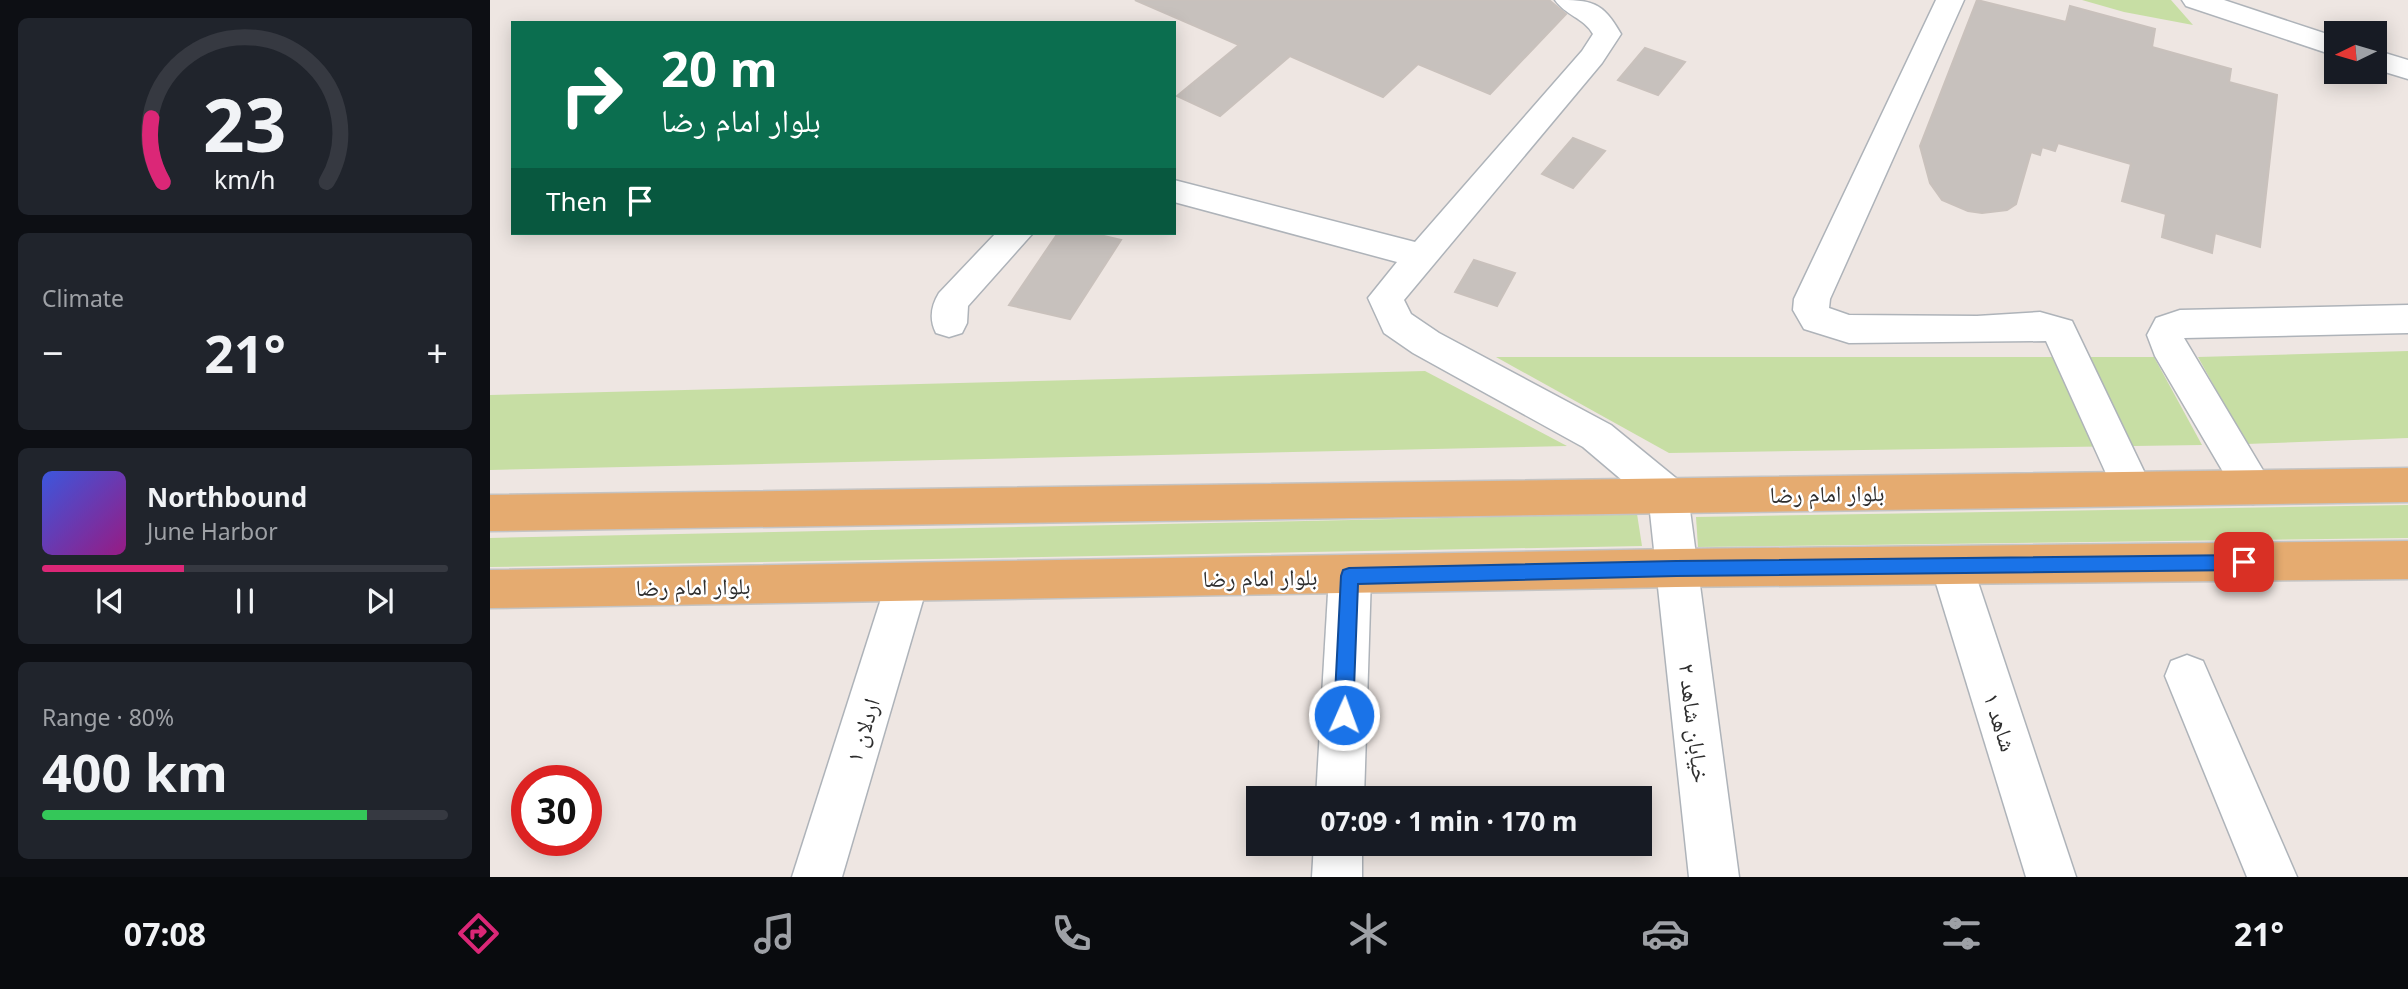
<!DOCTYPE html>
<meta charset="utf-8">
<style>
body{margin:0;font-family:"Noto Sans","Noto Naskh Arabic",sans-serif;background:#20242c;color:#f1f3f6;height:100vh;display:flex;flex-direction:column;font-size:26px;white-space:nowrap}
*{box-sizing:border-box;margin:0}
p{font-size:23px;color:#9ea1a6}
.icon{flex:none;width:38px;height:38px;fill:none;stroke:currentColor;stroke-width:2;stroke-linecap:round;stroke-linejoin:round}
.map{position:relative;flex:1;overflow:hidden}
.panel{display:flex;flex-direction:column;gap:18px;padding:18px;background:#0d0f14;width:490px}
.panel>*{flex:none}
.hud{position:absolute;left:21px;top:21px;width:665px;height:214px;border-radius:0px;box-shadow:0 4px 18px #0003;background:#0b6e4f;color:#fff;overflow:hidden}
.needle{width:46px;rotate:265deg}
.fabs{position:absolute;left:1834px;top:21px;display:grid;gap:14px}
.fabs a{display:grid;place-items:center;width:63px;height:63px;border-radius:0px;background:#171b24;box-shadow:0 4px 18px #0003;font-size:35px}
.speed{position:absolute;left:21px;top:765px;display:flex;gap:14px;font-size:35px;font-weight:700;text-align:center}
.speed>*{display:grid;place-content:center;width:91px;height:91px;border-radius:50%;background:#171b24;box-shadow:0 4px 18px #0003;line-height:1}
.speed .limit{border:10px solid #d22;background:#fff;color:#111}
.pin{position:absolute;display:grid;place-items:center;width:60px;height:60px;color:#fff;margin:-30px;border-radius:14px;box-shadow:0 4px 10px #0006}
.me{position:absolute;width:77px;margin:-38px;rotate:2deg;stroke-linejoin:round;filter:drop-shadow(0 0 5px #0008)}
.turn{display:flex;align-items:center;gap:24px;height:147px;padding:0 35px;font-size:32px}
.turn .icon{width:91px;height:91px;stroke-width:2.5}
.turn b{display:block;font-size:49px;line-height:60px}
.then{display:flex;align-items:center;height:66px;padding:0 35px;background:#0003;gap:14px;font-size:26px}
.big{font-size:52px;font-weight:700;line-height:1.1}
.panel .widget{flex:1;display:flex;flex-direction:column;justify-content:center;gap:10px;min-width:0;padding:0 24px;border-radius:10px;background:#20242c}
.panel .dial{align-items:center;gap:0}
.dial svg{height:182px;overflow:visible;fill:none;stroke:#363941;stroke-width:7;stroke-linecap:round;text-anchor:middle}
.dial text{fill:#f1f3f6;stroke:none}
.song{display:flex;align-items:center;gap:21px}
.cover{width:84px;height:84px;border-radius:10px;background:linear-gradient(135deg,hsl(230 70% 55%),hsl(310 70% 35%))}
.played{height:7px;border-radius:4px;background:linear-gradient(90deg,#db2777 35%,#363941 35%)}
.keys{display:flex;justify-content:space-around;direction:ltr}
.heat{display:flex;justify-content:space-between;align-items:center;font-size:38px;direction:ltr}
.charge{height:10px;border-radius:5px;background:linear-gradient(90deg,#34c759 80%,#363941 0)}
.trip{position:absolute;left:756px;top:786px;width:406px;height:70px;border-radius:0px;background:#171b24;box-shadow:0 4px 18px #0003;font-weight:700;line-height:70px;text-align:center}
.menu{display:flex;height:112px;justify-content:space-around;align-items:center;background:#090b0e;color:#9ea1a6}
.menu .icon{width:49px;height:49px}
.menu .selected{color:#db2777}
.menu b{font-size:32px;color:#f1f3f6}
main{display:flex;flex:1;min-height:0}
.map>svg:first-child{display:block}
.green{fill:#c7dea4}
.building{fill:#c7c1bd;stroke:#c9c1bc;stroke-width:2}
.lines{fill:none;stroke-linecap:round;stroke-linejoin:round}
.minor-casing{stroke:#aeb3b9;stroke-width:3}
.major-casing{stroke:#c4c4c4;stroke-width:3}
.minor{fill:#fff;fill-rule:evenodd}
.major{fill:#e5ab70;fill-rule:evenodd}
.route{fill:#1a73e8;stroke:#114b97;stroke-width:2}
.labels{text-anchor:middle;dominant-baseline:central;stroke-width:5;stroke-linejoin:round;paint-order:stroke}
.street-label{font-size:23px;fill:#2e2e2e;stroke:#fff}
</style>
<main>
<section class="panel">
<div class="widget dial"><svg viewBox="0 0 100 80">
<path d="M14 69A42 42 0 1 1 86 69"/>
<path d="M14 69A42 42 0 0 1 9 41" stroke="#db2777"/>
<text x="50" y="56" font-size="32" font-weight="700">23</text>
<text x="50" y="72" font-size="11">km/h</text>
</svg></div>
<div class="widget"><p>Climate</p>
<div class="heat"><a>−</a><b class="big">21°</b><a>+</a></div>
</div>
<div class="widget">
<div class="song"><i class="cover"></i><div><b>Northbound</b><p>June Harbor</p></div></div>
<div class="played"></div>
<div class="keys"><svg class="icon" aria-label="previous" viewBox="0 0 24 24"><path d="M18 5L8 12l10 7zM5 5v14"/></svg><svg class="icon" aria-label="pause" viewBox="0 0 24 24"><path d="M8 5v14M16 5v14"/></svg><svg class="icon" aria-label="next" viewBox="0 0 24 24"><path d="M6 5l10 7-10 7zM19 5v14"/></svg></div>
</div>
<div class="widget"><p>Range · 80%</p><b class="big">400 km</b><div class="charge"></div></div>
</section>
<div class="map">
<svg width="1918" height="877" viewBox="0 0 1918 877">
<rect width="100%" height="100%" fill="#eee6e2"/>
<g class="green">
<path d="M1592,0H1681L1703,25L1634,12Z"/>
<path d="M1918,351V438L1756,444L1708,357Z"/>
<path d="M1006,357H1664L1712,445L1179,453Z"/>
<path d="M935,371L1077,446L0,470V395Z"/>
<path d="M1918,505V538L1208,547L1206,517Z"/>
<path d="M1147,514L1152,546L0,567V538Z"/>
</g>
<g class="building">
<path d="M645,0H1059L1076,14L1000,94L928,64L893,97L800,56L730,116L687,96L749,45Z"/>
<path d="M1487,0L1576,22L1580,6L1665,29L1662,47L1741,69L1739,82L1787,95L1770,247L1725,233L1722,253L1672,237L1676,214L1632,201L1641,164L1568,143L1565,151L1552,147L1550,155L1541,152L1526,204L1517,210L1492,213L1478,211L1452,200L1440,183L1430,146Z"/>
<path d="M1155,48L1195,62L1168,95L1128,80Z"/>
<path d="M1083,138L1115,151L1083,188L1052,174Z"/>
<path d="M568,233H601L631,240L580,319L519,305Z"/>
<path d="M984,260L1025,273L1007,306L965,292Z"/>
</g>
<g class="lines">
<defs>
<g id="minor">
<path d="M1065,0C1102,0 1112,1 1131,34L1112,63L914,300L921,314L949,333L1121,425L1192,483L1198,495L1249,877H1199L1159,503L1093,447L923,353L894,333L878,298L907,262L684,202V180L925,242L1092,51L1103,34C1094,18 1075,15 1065,0Z"/>
<path d="M1446,0H1474L1340,299L1339,308L1359,315L1487,316L1550,312L1582,321L1662,488L1656,500L1642,505L1628,500L1556,341L1359,343L1314,329L1303,310L1304,299Z"/>
<path d="M1692,0H1734L1846,37V56L1696,6Z"/>
<path d="M1885,50L1918,60V79L1885,69Z"/>
<path d="M506,233H543L478,306L477,323L472,333L459,337L446,333C439,319 441,306 449,293Z"/>
<path d="M1918,305V333L1694,338L1783,487L1777,499L1763,504L1749,499L1665,356L1657,335L1666,318L1690,310Z"/>
<path d="M1462,548L1477,554L1483,567L1586,877H1536L1441,567L1447,554Z"/>
<path d="M860,557L875,563L881,576L874,798H826L839,576L845,563Z"/>
<path d="M417,564L432,570L438,583L352,877H302L396,583L402,570Z"/>
<path d="M1697,655L1713,661L1807,877H1757L1675,676L1681,661Z"/>
<path d="M824,844H872V877H822Z"/>
</g>
<g id="major">
<path d="M1918,468V502L0,531V495Z"/>
<path d="M1918,541V579L1186,587L0,608V570L1186,549Z"/>
</g>
</defs>
<use href="#minor" class="minor-casing"/>
<use href="#major" class="major-casing"/>
<use href="#minor" class="minor"/>
<use href="#major" class="major"/>
</g>
<path class="route" d="M1754,555L1760,557L1762,562L1760,568L1754,570L1186,576L868,584L863,715L860,721L854,724L847,721L844,715L851,576L853,570L859,568L1186,561Z"/>
<g class="labels">
<g class="street-label">
<text transform="translate(1337 493) rotate(-1)">بلوار امام رضا</text>
<text transform="translate(770 577) rotate(-1)">بلوار امام رضا</text>
<text transform="translate(203 586) rotate(-1)">بلوار امام رضا</text>
<text transform="translate(1511 722) rotate(72)">شاهد ۱</text>
<text transform="translate(1205 723) rotate(83)">خیابان شاهد ۲</text>
<text transform="translate(372 730) rotate(-73)">اردلان ۱</text>
</g>
</g>
</svg>
<div class="fabs">
<a><svg class="needle" viewBox="-14 -14 28 28"><path d="M0-13l5 13h-10z" fill="#e53935"/><path d="M0 13l5-13h-10z" fill="#9ea1a6"/></svg></a>
</div>
<div class="speed"><div class="limit">30</div></div>
<div class="pin" style="left:1754px;top:562px;background:#d93025"><svg class="icon" aria-label="arrive" viewBox="0 0 24 24"><path d="M6 21V4h12l-3 4 3 4H6"/></svg></div>
<svg class="me" style="left:854px;top:715px" viewBox="-20 -20 40 40"><circle r="17" fill="#1a73e8" stroke="#fff" stroke-width="3"/><path d="M0-11L8 9 0 5-8 9z" fill="#fff"/></svg>
<div class="trip">07:09 · 1 min · 170 m</div>
<div class="hud">
<div class="turn"><svg class="icon" aria-label="right" viewBox="0 0 24 24"><path d="M7 20v-9h11M14 6l5 5-5 5"/></svg><div><b>20 m</b>بلوار امام رضا</div></div>
<div class="then">Then<svg class="icon" aria-label="arrive" viewBox="0 0 24 24"><path d="M6 21V4h12l-3 4 3 4H6"/></svg></div>
</div>
</div>
</main>
<nav class="menu">
<b>07:08</b>
<svg class="icon selected" aria-label="directions" viewBox="0 0 24 24"><path d="M12 3l9 9-9 9-9-9zM9 14v-3h6M13 9l2 2-2 2"/></svg>
<svg class="icon" aria-label="music" viewBox="0 0 24 24"><path d="M9 18V5l10-2v13"/><circle cx="6" cy="18" r="3"/><circle cx="16" cy="16" r="3"/></svg>
<svg class="icon" aria-label="phone" viewBox="0 0 24 24"><path d="M5 4h4l2 5-3 2q2 4 5 5l2-3 5 2v4C11 20 4 13 5 4z"/></svg>
<svg class="icon" aria-label="climate" viewBox="0 0 24 24"><path d="M12 3v18M4 7l16 10M4 17L20 7"/></svg>
<svg class="icon" aria-label="car" viewBox="0 0 24 24"><path d="M5 17H2v-5l4-1 3-4h7l3 4 3 1v5h-3M9 17h6M6 11h13"/><circle cx="7" cy="17" r="2"/><circle cx="17" cy="17" r="2"/></svg>
<svg class="icon" aria-label="filters" viewBox="0 0 24 24"><path d="M4 7h16M4 17h16"/><circle cx="9" cy="7" r="2"/><circle cx="15" cy="17" r="2"/></svg>
<b>21°</b>
</nav>
